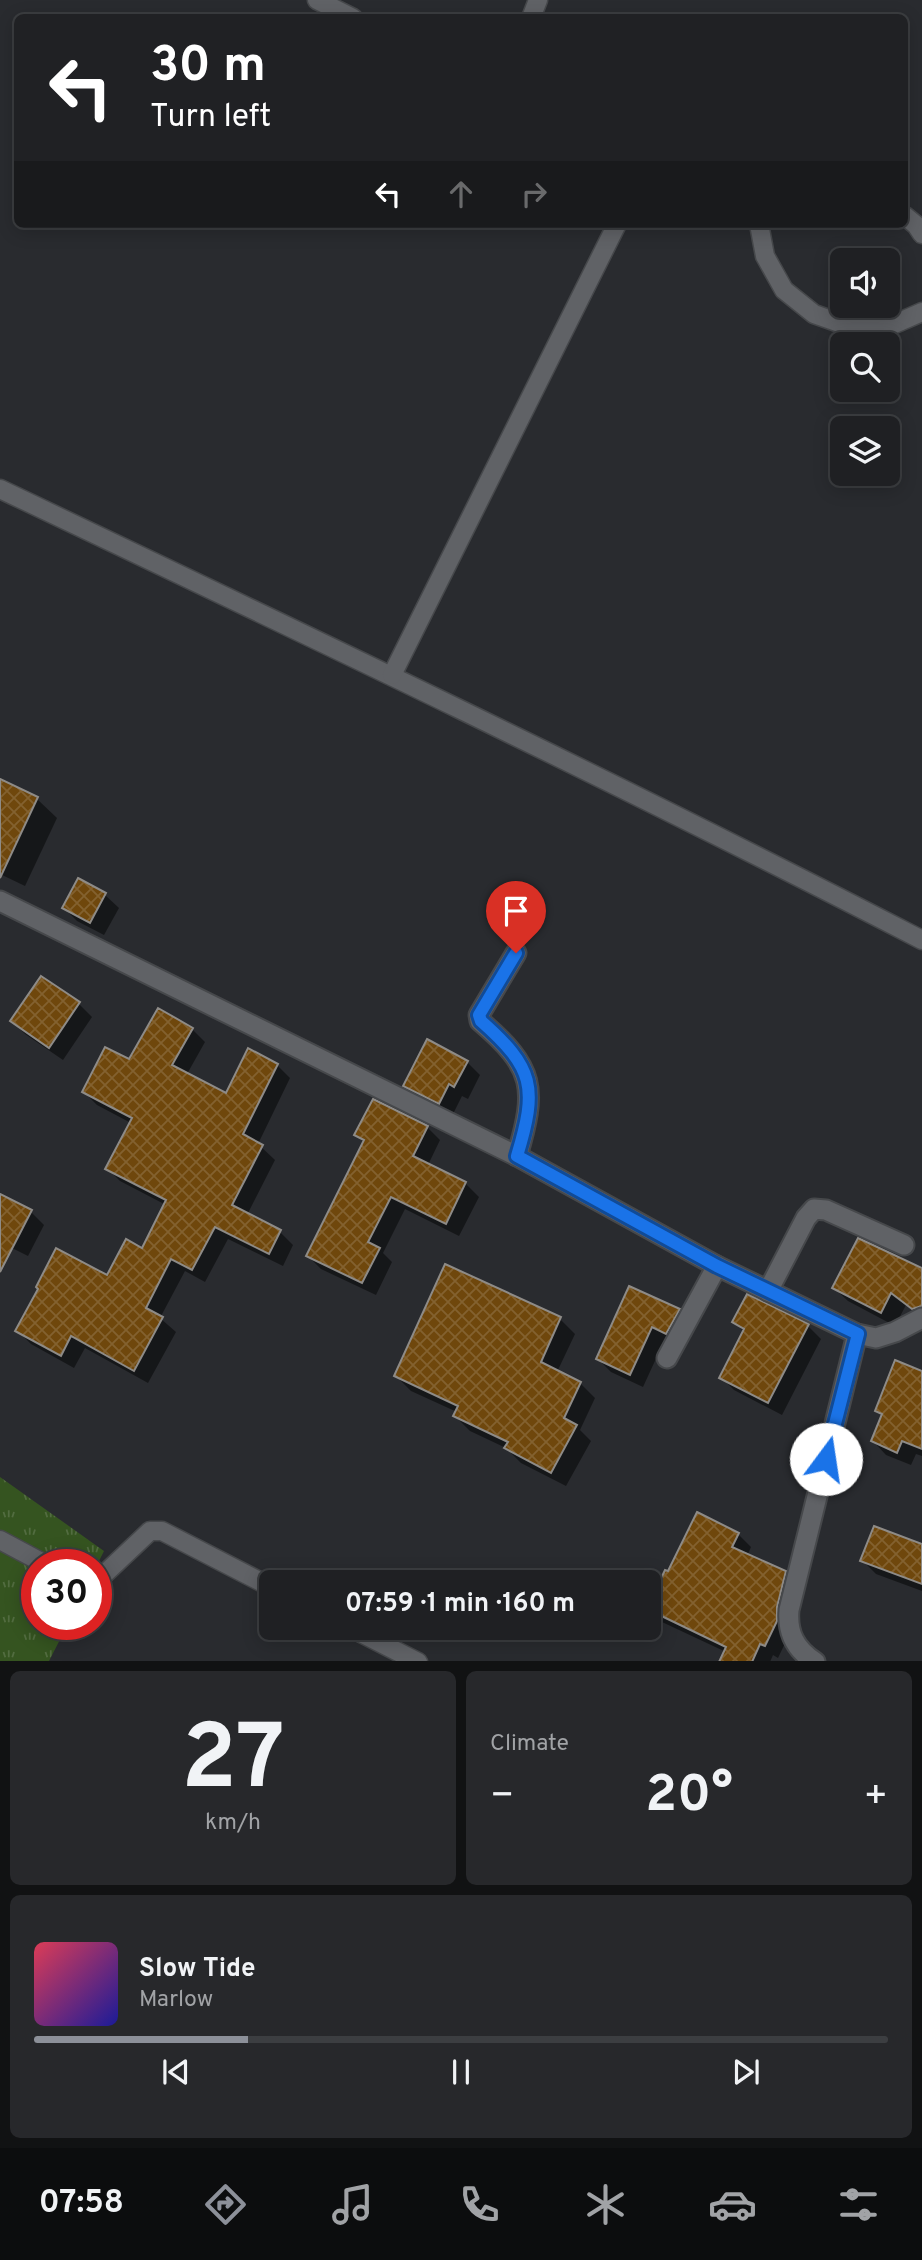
<!DOCTYPE html>
<meta charset="utf-8">
<style>
body{margin:0;font-family:Overpass,sans-serif;background:#27282b;color:#f1f3f6;height:100vh;display:flex;flex-direction:column;font-size:26px;white-space:nowrap}
*{box-sizing:border-box;margin:0}
p{font-size:23px;color:#a1a3a6}
.icon{flex:none;width:38px;height:38px;fill:none;stroke:currentColor;stroke-width:2;stroke-linecap:round;stroke-linejoin:round}
.map{position:relative;height:1661px;overflow:hidden}
.drawer{display:flex;flex-direction:column;gap:10px;padding:10px;background:#111213;flex:1}
.drawer>*{flex:none}
.top-card{position:absolute;left:14px;top:14px;width:894px;height:214px;border-radius:10px;box-shadow:0 4px 18px #0003,0 0 0 2px #3c3e41;background:#202124;color:#fff;overflow:hidden}
.controls{position:absolute;left:830px;top:248px;display:grid;gap:14px}
.controls a{display:grid;place-items:center;width:70px;height:70px;border-radius:10px;background:#1f2023;box-shadow:0 4px 18px #0003,0 0 0 2px #3c3e41;font-size:35px}
.speed{position:absolute;left:21px;top:1549px;display:flex;gap:14px;font-size:35px;font-weight:700;text-align:center}
.speed>*{display:grid;place-content:center;width:91px;height:91px;border-radius:50%;background:#1f2023;box-shadow:0 4px 18px #0003,0 0 0 2px #3c3e41;line-height:1}
.speed .limit{border:10px solid #d22;background:#fff;color:#111}
.pin{position:absolute;display:grid;place-items:center;width:60px;height:60px;color:#fff;margin:-72px -30px;border-radius:50% 50% 50% 0;rotate:-45deg;box-shadow:0 0 7px #0007}
.pin .icon{rotate:45deg}
.me{position:absolute;width:77px;margin:-38px;rotate:14deg;stroke-linejoin:round;filter:drop-shadow(0 0 5px #0008)}
.turn{display:flex;align-items:center;gap:24px;height:147px;padding:0 21px;font-size:32px}
.turn .icon{width:91px;height:91px;stroke-width:2.5}
.turn b{display:block;font-size:49px;line-height:60px}
.lanes{display:flex;align-items:center;height:66px;padding:0 21px;background:#0003;justify-content:center;gap:35px;direction:ltr}
.lanes .off{opacity:.35}
.big{font-size:52px;font-weight:700;line-height:1.1}
.drawer .card{flex:1;display:flex;flex-direction:column;justify-content:center;gap:10px;min-width:0;padding:0 24px;border-radius:10px;background:#27282b}
.drawer .dial{align-items:center;gap:0}
.dial b{font-size:91px;line-height:1}
.song{display:flex;align-items:center;gap:21px}
.cover{width:84px;height:84px;border-radius:10px;background:linear-gradient(135deg,hsl(350 70% 55%),hsl(240 70% 35%))}
.played{height:7px;border-radius:4px;background:linear-gradient(90deg,#8c9099 25%,#3c3e41 25%)}
.keys{display:flex;justify-content:space-around;direction:ltr}
.heat{display:flex;justify-content:space-between;align-items:center;font-size:38px;direction:ltr}
.drawer .tiles{flex:1;display:grid;gap:10px;grid-template-columns:1fr 1fr}
.card:last-child{grid-column:span 2}
.trip{position:absolute;left:259px;top:1570px;width:402px;height:70px;border-radius:10px;background:#1f2023;box-shadow:0 4px 18px #0003,0 0 0 2px #3c3e41;font-weight:700;line-height:70px;text-align:center}
.dock{display:flex;height:112px;justify-content:space-around;align-items:center;background:#0c0d0e;color:#a1a3a6}
.dock .icon{width:49px;height:49px}
.dock .active{color:#8c9099}
.dock b{font-size:32px;color:#f1f3f6}
.map>svg:first-child{display:block}
.grass{fill:url(#grass-tufts)}
.shadow{fill:#0007}
.building{fill:url(#building-cross-hatch);stroke:#8e8b87;stroke-width:2}
.lines{fill:none;stroke-linecap:round;stroke-linejoin:round}
.service-casing{stroke:#46484b;stroke-width:21}
.minor-casing{stroke:#46484b;stroke-width:23}
.service{stroke:#606266;stroke-width:18}
.minor{stroke:#606266;stroke-width:19}
.route-casing{stroke:#114b97;stroke-width:18}
.route{stroke:#1a73e8;stroke-width:12}
</style>
<div class="map">
<svg width="922" height="1662" viewBox="0 0 922 1662">
<defs>
<pattern id="grass-tufts" width="24" height="20" patternUnits="userSpaceOnUse" patternTransform="scale(1.75)"><rect width="24" height="20" fill="#355420"/><path d="M3 7l-1-3M5 7V3M7 7l1-3M15 17l-1-3M17 17v-4M19 17l1-3" fill="none" stroke="#526c40"/></pattern>
<pattern id="building-cross-hatch" width="8" height="8" patternUnits="userSpaceOnUse" patternTransform="scale(1.75)"><rect width="8" height="8" fill="#6f470c"/><path d="M0 0l8 8M0 8l8-8" fill="none" stroke="#83612f"/></pattern>
</defs>
<rect width="100%" height="100%" fill="#292b2f"/>
<path class="grass" d="M0,1477L104,1551L96,1567V1564H37V1624H68L49,1661H0Z"/>
<g class="shadow">
<path d="M0,781L37,799L57,818L25,886L0,874Z"/>
<path d="M79,880L105,895L119,908L104,935L77,921L64,908Z"/>
<path d="M79,1004L92,1017L63,1060L25,1034L12,1021Z"/>
<path d="M192,1029L205,1042L187,1074L227,1095L277,1065L290,1078L258,1144L275,1160L247,1215L280,1232L293,1245L283,1266L228,1239L205,1282L185,1271L160,1318L176,1332L148,1383L85,1348L74,1368L31,1344L18,1331L108,1277L143,1251L166,1205L120,1181L107,1168L131,1123L97,1105L84,1092L129,1062Z"/>
<path d="M467,1062L480,1075L468,1099L462,1096L452,1116L418,1099L405,1086Z"/>
<path d="M427,1127L440,1140L428,1165L465,1183L479,1197L459,1236L405,1209L383,1253L392,1262L376,1295L321,1269L308,1256L365,1143L356,1135Z"/>
<path d="M0,1196L31,1212L44,1225L28,1256L0,1242Z"/>
<path d="M922,1270V1318L906,1305L895,1326L848,1301L834,1288Z"/>
<path d="M748,1297L808,1326L821,1339L782,1415L734,1390L721,1377L744,1332L735,1322Z"/>
<path d="M679,1311L692,1324L680,1346L665,1339L643,1387L611,1372L598,1359Z"/>
<path d="M560,1319L575,1334L557,1372L580,1383L595,1398L580,1430L591,1441L566,1486L521,1463L506,1448L470,1431L455,1416L457,1412L411,1391L396,1376Z"/>
<path d="M922,1373V1456L916,1454L911,1465L886,1455L873,1441L883,1417L877,1411Z"/>
<path d="M698,1514L738,1534L751,1547L747,1556L785,1573L798,1586L789,1635L778,1658L773,1655L770,1662H726V1652L662,1622L649,1609Z"/>
<path d="M922,1546V1591L876,1574L862,1560Z"/>
</g>
<g class="building">
<path d="M0,779L38,797L0,878Z"/>
<path d="M78,878L106,893L90,923L62,908Z"/>
<path d="M41,976L80,1002L49,1048L10,1021Z"/>
<path d="M158,1008L193,1028L172,1065L226,1093L248,1048L278,1064L243,1134L263,1145L232,1205L281,1230L269,1254L215,1227L192,1270L171,1259L146,1308L163,1317L134,1371L71,1336L61,1356L15,1331L38,1289L36,1287L56,1248L107,1275L126,1239L142,1248L166,1200L105,1169L132,1118L82,1092L105,1047L129,1059Z"/>
<path d="M427,1039L468,1061L454,1087L449,1084L439,1104L403,1086Z"/>
<path d="M373,1099L428,1126L413,1156L466,1182L446,1224L391,1197L368,1242L380,1248L362,1283L306,1256L364,1140L354,1135Z"/>
<path d="M0,1194L32,1210L0,1272Z"/>
<path d="M858,1238L922,1268V1306L912,1309L891,1293L881,1313L832,1288Z"/>
<path d="M445,1264L561,1317L541,1362L581,1382L564,1418L577,1425L551,1473L504,1448L508,1442L453,1416L458,1406L394,1376Z"/>
<path d="M629,1286L680,1309L666,1334L652,1327L630,1375L596,1359Z"/>
<path d="M747,1294L809,1324L768,1403L719,1378L744,1329L732,1322Z"/>
<path d="M895,1360L922,1371V1449L902,1441L897,1453L871,1441L882,1414L875,1411Z"/>
<path d="M697,1512L739,1533L732,1547L786,1571L777,1607V1621L765,1646L760,1644L752,1662H719L726,1647L649,1610V1604L665,1570L668,1571Z"/>
<path d="M874,1526L922,1544V1584L860,1561Z"/>
</g>
<g class="lines">
<defs>
<g id="service">
<path d="M317,0L353,18"/>
<path d="M531,18L538,0"/>
<path d="M905,216L916,225L922,234"/>
<path d="M759,224L765,256L784,290L814,314L851,327L890,326L922,312"/>
<path d="M0,489C309,636 618,783 922,940"/>
<path d="M392,675L617,224"/>
<path d="M0,1540L45,1564"/>
<path d="M96,1582L150,1531H162L271,1587"/>
<path d="M351,1628L418,1662"/>
</g>
<g id="minor">
<path d="M0,901L517,1156L717,1266L857,1334L876,1338L895,1332L922,1318"/>
<path d="M516,953L479,1015L480,1021C535,1068 537,1088 517,1156"/>
<path d="M768,1291L806,1218L814,1209L826,1210L904,1245"/>
<path d="M667,1358L717,1266"/>
<path d="M815,1662C795,1649 787,1633 789,1610L857,1334"/>
</g>
</defs>
<use href="#service" class="service-casing"/>
<use href="#minor" class="minor-casing"/>
<use href="#service" class="service"/>
<use href="#minor" class="minor"/>
</g>
<g class="lines">
<defs>
<path id="route" d="M516,953L479,1015L481,1021C534,1068 538,1087 517,1156L717,1266L858,1334L826,1459"/>
</defs>
<use href="#route" class="route-casing"/>
<use href="#route" class="route"/>
</g>
</svg>
<div class="controls">
<a><svg class="icon" aria-label="sound" viewBox="0 0 24 24"><path d="M4 9h4l5-4v14l-5-4H4zM17 9q2 3 0 6"/></svg></a>
<a><svg class="icon" aria-label="search" viewBox="0 0 24 24"><circle cx="10" cy="10" r="6"/><path d="M15 15l6 6"/></svg></a>
<a><svg class="icon" aria-label="layers" viewBox="0 0 24 24"><path d="M12 4l9 5-9 5-9-5zM3 14l9 5 9-5"/></svg></a>
</div>
<div class="speed"><div class="limit">30</div></div>
<div class="pin" style="left:516px;top:953px;background:#d93025"><svg class="icon" aria-label="arrive" viewBox="0 0 24 24"><path d="M6 21V4h12l-3 4 3 4H6"/></svg></div>
<svg class="me" style="left:826px;top:1459px" viewBox="-20 -20 40 40"><circle r="19" fill="#fff"/><path d="M0-13L10 11 0 6-10 11z" fill="#1a73e8"/></svg>
<div class="trip">07:59 · 1 min · 160 m</div>
<div class="top-card">
<div class="turn"><svg class="icon" aria-label="left" viewBox="0 0 24 24"><path d="M17 20v-9H6M10 6l-5 5 5 5"/></svg><div><b>30 m</b>Turn left</div></div>
<div class="lanes"><svg class="icon" aria-label="left" viewBox="0 0 24 24"><path d="M17 20v-9H6M10 6l-5 5 5 5"/></svg><svg class="icon off" aria-label="ahead" viewBox="0 0 24 24"><path d="M12 20V5M6 11l6-6 6 6"/></svg><svg class="icon off" aria-label="right" viewBox="0 0 24 24"><path d="M7 20v-9h11M14 6l5 5-5 5"/></svg></div>
</div>
</div>
<section class="drawer">
<div class="tiles">
<div class="card dial"><b>27</b><p>km/h</p></div>
<div class="card"><p>Climate</p>
<div class="heat"><a>−</a><b class="big">20°</b><a>+</a></div>
</div>
<div class="card">
<div class="song"><i class="cover"></i><div><b>Slow Tide</b><p>Marlow</p></div></div>
<div class="played"></div>
<div class="keys"><svg class="icon" aria-label="previous" viewBox="0 0 24 24"><path d="M18 5L8 12l10 7zM5 5v14"/></svg><svg class="icon" aria-label="pause" viewBox="0 0 24 24"><path d="M8 5v14M16 5v14"/></svg><svg class="icon" aria-label="next" viewBox="0 0 24 24"><path d="M6 5l10 7-10 7zM19 5v14"/></svg></div>
</div>
</div>
</section>
<nav class="dock">
<b>07:58</b>
<svg class="icon active" aria-label="directions" viewBox="0 0 24 24"><path d="M12 3l9 9-9 9-9-9zM9 14v-3h6M13 9l2 2-2 2"/></svg>
<svg class="icon" aria-label="music" viewBox="0 0 24 24"><path d="M9 18V5l10-2v13"/><circle cx="6" cy="18" r="3"/><circle cx="16" cy="16" r="3"/></svg>
<svg class="icon" aria-label="phone" viewBox="0 0 24 24"><path d="M5 4h4l2 5-3 2q2 4 5 5l2-3 5 2v4C11 20 4 13 5 4z"/></svg>
<svg class="icon" aria-label="climate" viewBox="0 0 24 24"><path d="M12 3v18M4 7l16 10M4 17L20 7"/></svg>
<svg class="icon" aria-label="car" viewBox="0 0 24 24"><path d="M5 17H2v-5l4-1 3-4h7l3 4 3 1v5h-3M9 17h6M6 11h13"/><circle cx="7" cy="17" r="2"/><circle cx="17" cy="17" r="2"/></svg>
<svg class="icon" aria-label="filters" viewBox="0 0 24 24"><path d="M4 7h16M4 17h16"/><circle cx="9" cy="7" r="2"/><circle cx="15" cy="17" r="2"/></svg>
</nav>
